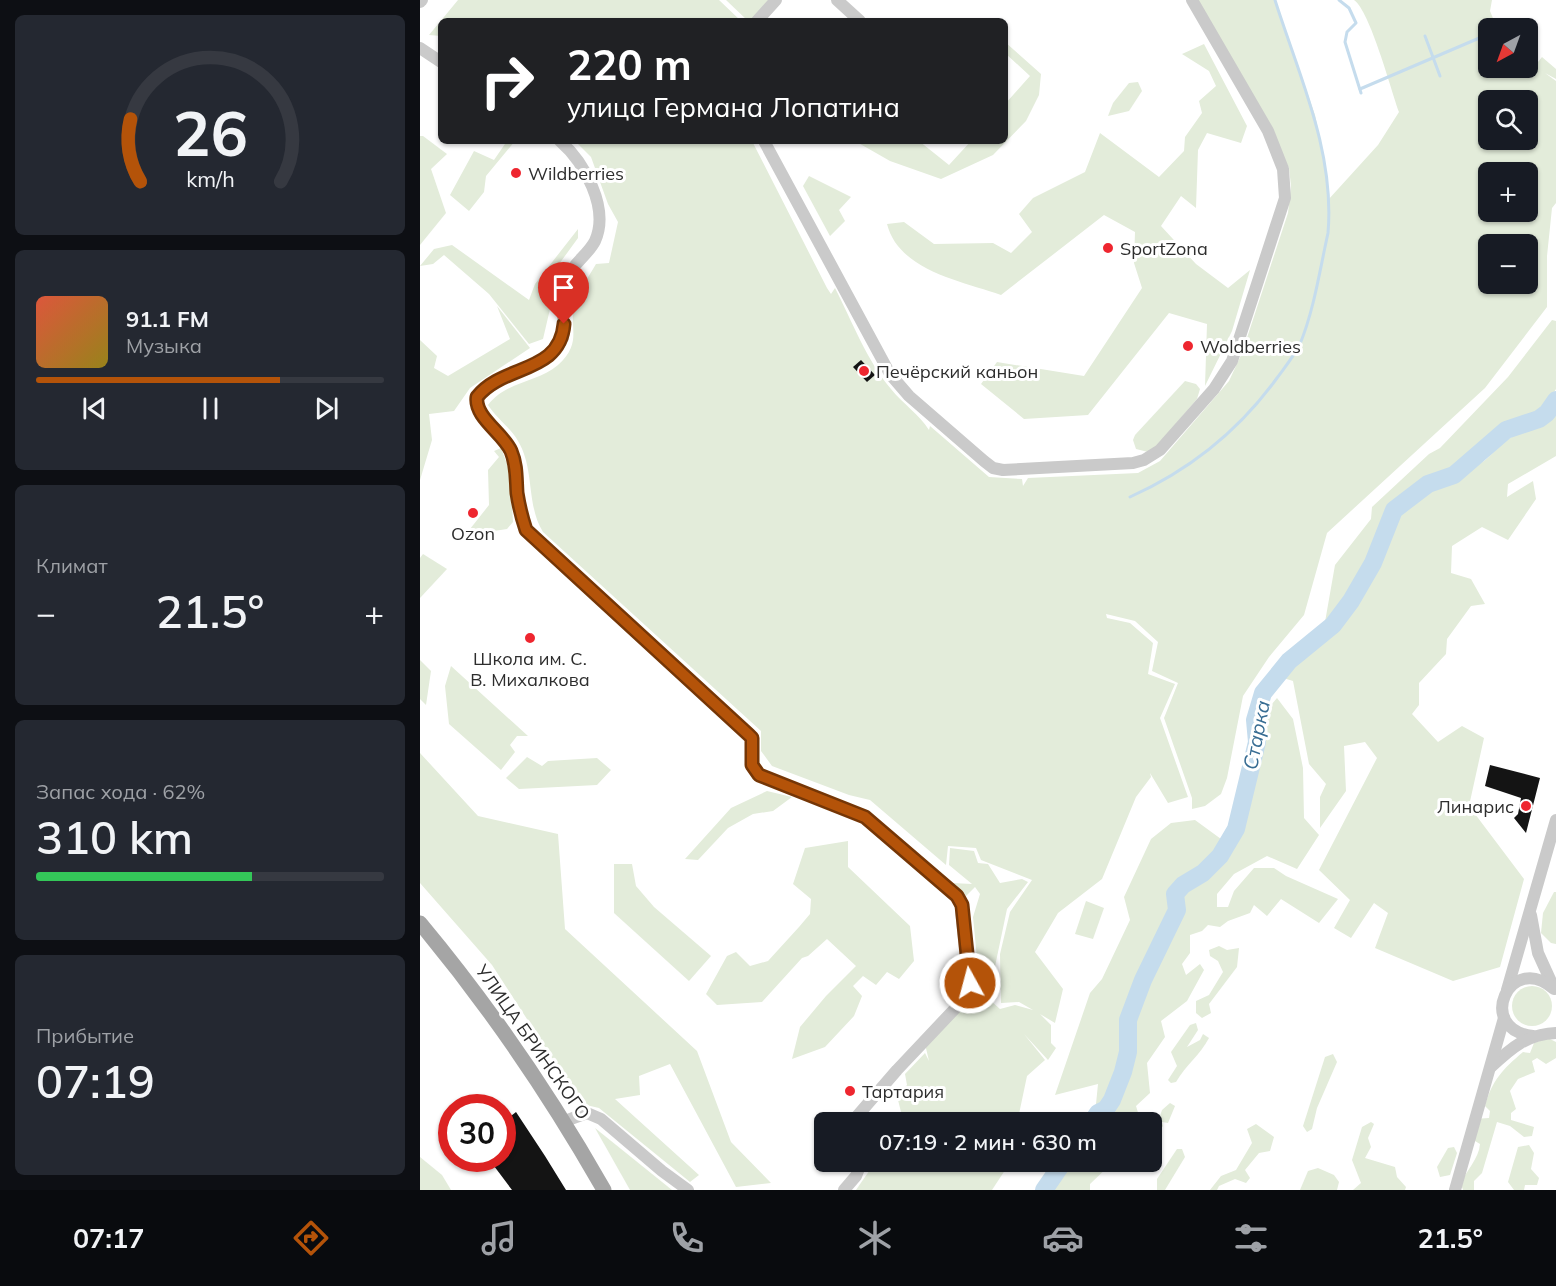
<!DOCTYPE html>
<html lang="ru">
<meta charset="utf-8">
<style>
body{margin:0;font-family:Mulish,sans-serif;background:#242831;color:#f1f3f6;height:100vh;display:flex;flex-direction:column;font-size:22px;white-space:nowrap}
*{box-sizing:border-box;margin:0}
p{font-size:20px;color:#9ea1a6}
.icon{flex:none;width:33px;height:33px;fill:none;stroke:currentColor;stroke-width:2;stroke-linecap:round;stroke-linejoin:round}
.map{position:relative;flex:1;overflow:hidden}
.sheet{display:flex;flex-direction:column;gap:15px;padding:15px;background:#0d0f14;width:420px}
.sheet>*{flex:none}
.guide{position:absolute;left:18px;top:18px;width:570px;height:126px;border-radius:9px;box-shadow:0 2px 4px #0004;background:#202124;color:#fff;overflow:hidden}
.needle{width:39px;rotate:221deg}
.fabs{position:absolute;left:1058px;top:18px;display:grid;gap:12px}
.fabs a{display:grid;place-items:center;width:60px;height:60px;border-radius:9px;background:#171b24;box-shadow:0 2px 4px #0004;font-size:30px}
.speed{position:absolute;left:18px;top:1094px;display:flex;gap:12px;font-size:30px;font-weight:700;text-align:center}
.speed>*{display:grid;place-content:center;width:78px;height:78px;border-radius:50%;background:#171b24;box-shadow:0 2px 4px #0004;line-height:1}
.speed .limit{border:9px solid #d22;background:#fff;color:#111}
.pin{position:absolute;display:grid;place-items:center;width:51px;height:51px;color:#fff;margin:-62px -26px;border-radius:50% 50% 50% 0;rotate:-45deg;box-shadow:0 0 6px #0007}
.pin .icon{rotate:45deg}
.me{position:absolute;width:66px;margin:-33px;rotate:353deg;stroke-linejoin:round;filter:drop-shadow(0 0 4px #0008)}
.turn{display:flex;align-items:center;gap:21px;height:126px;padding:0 30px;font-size:27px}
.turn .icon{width:78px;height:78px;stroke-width:2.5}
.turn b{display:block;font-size:42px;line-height:51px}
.big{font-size:45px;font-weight:600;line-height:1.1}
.sheet .card{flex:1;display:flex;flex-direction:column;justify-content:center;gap:9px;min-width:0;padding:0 21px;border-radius:9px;background:#242831}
.sheet .dial{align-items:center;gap:0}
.dial svg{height:156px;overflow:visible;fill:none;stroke:#363941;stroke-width:7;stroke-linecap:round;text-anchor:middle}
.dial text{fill:#f1f3f6;stroke:none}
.song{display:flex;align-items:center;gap:18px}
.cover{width:72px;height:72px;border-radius:9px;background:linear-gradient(135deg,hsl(10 70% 55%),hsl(50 70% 35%))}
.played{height:6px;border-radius:3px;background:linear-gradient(90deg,#b45309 70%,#363941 70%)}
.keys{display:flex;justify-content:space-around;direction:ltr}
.heat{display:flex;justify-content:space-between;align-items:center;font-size:33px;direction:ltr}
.charge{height:9px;border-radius:4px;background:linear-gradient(90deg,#34c759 62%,#363941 0)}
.trip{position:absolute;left:394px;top:1112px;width:348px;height:60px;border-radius:9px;background:#171b24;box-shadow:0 2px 4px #0004;font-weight:600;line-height:60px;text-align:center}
.tabs{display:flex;height:96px;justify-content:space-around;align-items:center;background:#090b0e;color:#9ea1a6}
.tabs .icon{width:42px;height:42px}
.tabs .current{color:#b45309}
.tabs b{font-size:27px;color:#f1f3f6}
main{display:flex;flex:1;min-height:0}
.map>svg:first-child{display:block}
.green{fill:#e3ecda;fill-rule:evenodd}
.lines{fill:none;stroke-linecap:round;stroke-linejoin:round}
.stream{stroke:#c5dced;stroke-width:3}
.river{stroke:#c5dced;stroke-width:18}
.building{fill:#141414}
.minor{stroke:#cacaca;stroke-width:12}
.major{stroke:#a5a5a5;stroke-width:15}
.route-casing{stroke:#753606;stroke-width:15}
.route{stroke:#b45309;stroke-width:10}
.poi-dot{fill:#ee262f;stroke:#fff;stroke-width:2}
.labels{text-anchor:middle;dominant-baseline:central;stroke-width:6;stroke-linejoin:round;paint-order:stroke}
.poi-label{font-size:18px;fill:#2d2d2d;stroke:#fff;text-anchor:start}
.street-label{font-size:18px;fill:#2d2d2d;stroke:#fff}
.water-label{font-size:20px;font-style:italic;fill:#386d93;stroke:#fff}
</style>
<main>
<section class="sheet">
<div class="card dial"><svg viewBox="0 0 100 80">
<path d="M14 69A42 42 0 1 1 86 69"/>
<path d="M14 69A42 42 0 0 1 9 37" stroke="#b45309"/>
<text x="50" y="56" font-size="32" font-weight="700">26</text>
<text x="50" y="72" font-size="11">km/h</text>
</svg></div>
<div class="card">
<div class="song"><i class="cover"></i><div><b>91.1 FM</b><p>Музыка</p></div></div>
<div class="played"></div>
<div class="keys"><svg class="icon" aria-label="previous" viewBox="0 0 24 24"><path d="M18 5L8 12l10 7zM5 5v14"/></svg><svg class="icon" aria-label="pause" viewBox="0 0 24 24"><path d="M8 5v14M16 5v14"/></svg><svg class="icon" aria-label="next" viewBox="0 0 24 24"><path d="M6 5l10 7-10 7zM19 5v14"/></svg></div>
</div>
<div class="card"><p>Климат</p>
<div class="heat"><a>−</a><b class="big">21.5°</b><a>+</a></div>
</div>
<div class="card"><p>Запас хода · 62%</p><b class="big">310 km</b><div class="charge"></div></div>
<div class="card"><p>Прибытие</p><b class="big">07:19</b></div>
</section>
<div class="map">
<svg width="1136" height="1190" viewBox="0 0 1136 1190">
<rect width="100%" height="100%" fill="#fff"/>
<g class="green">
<path d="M38,0H299L321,21H21V36L9,35Z"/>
<path d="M306,0H353L334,21H328Z"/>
<path d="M776,0H855L895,115L905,162L908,200L958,145L979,112C971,90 950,11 934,0H1072L1070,11L1077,28H1068V68H1107V61L1114,67L1122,57L1136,69V79L1125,73L1136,81V203L1132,208L1127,256V307L1065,388L907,533L884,615L849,657L823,696L807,778L801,794L785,806L772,809V798L744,718L758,683L732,671L738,642L715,621L686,614L687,618L710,623L733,643L728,674L755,684L740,718L768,797L748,803L730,773L731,777L716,797L682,879L638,913L615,952L643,989L635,1023L620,1014L631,1025V1043L636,1048L628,1060L604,1034L625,1060L607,1076L599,1114L602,1122H472L481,1112L477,1096L487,1085L485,1074L505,1053L509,1061L505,1044L542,996V1013L560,991L580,1009L595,1005L613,1010L599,1002L581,1003L580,954L590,912L612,880L561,860L556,848L528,846L526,865L450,800L429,795L352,766L341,751V731L123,532C106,505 115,469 98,441C91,428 76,418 68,405C86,381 117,383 138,365C165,341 146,324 156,301C161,288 169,276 176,264L189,263L198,222L188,204L171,157L155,141H332L407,288L411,294L415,288C432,321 447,361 471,389C483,404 499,414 509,430L510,426L569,477L602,479L603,486L608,478L718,473L740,461L809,381L822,353L868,213L871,186L869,168ZM1068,100H1107V140H1068ZM1068,172H1107V212H1068ZM1068,244H1107V284H1068Z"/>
<path d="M585,42L621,74L619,95L606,121L573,155L521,179L470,161L435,141H499L529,165L551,141H585V104L610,76L585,53Z"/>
<path d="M784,44L827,126L821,143L787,133L778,150L776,208L761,196L741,226L776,264L808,288L830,270L812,331L785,386L787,324L749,313L668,415L604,419L561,384L577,362L664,376L722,288L714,263L715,232L684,215L581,295C542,281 479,271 467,224L484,222L514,244L573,243L591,253L612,232L599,214L613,198L665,172L680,133L739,177L764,151L765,137L782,113L779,101L796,86L789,71L762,54Z"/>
<path d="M718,82L722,91L709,111L688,116L693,103L709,83Z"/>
<path d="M0,136H3L27,154L11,169L26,213L0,245Z"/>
<path d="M87,141H95L66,176L64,192L49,211L30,195L54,151L74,160Z"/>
<path d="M389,176L431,197L419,210L425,221L410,236L383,186Z"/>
<path d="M158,229V238L134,271L130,309L123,339L109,344L69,294L24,255L13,264L0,266L14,249L32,245L109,300L115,284Z"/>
<path d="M77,306L110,348L50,388L34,411L9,414L12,440L0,480V340L17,356L14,368L28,376L90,339Z"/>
<path d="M1132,320L1136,321V389L1123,411L1087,425L1030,472L1005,480L972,507L965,522L973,521C995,491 1031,481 1061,463C1072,456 1079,444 1090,438C1113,425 1116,435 1136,410V456L1088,484L1087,497L1113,481L1116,499L1088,540L1062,527L1032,546L1031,573L1051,579L1065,604L1051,606L1027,639L1026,654L999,683V705L992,714L1018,742L1042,726L1064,738L1049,806L1104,879L1080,967L1033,981L955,948L968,913L954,903L931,938L914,928L930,900L899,870L957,758L945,742L924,746L926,791L900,828V797L906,784L889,764L873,681L860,677L891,648L905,622L915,565L951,519L952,507L1009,454L1020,448L1088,377Z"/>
<path d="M765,381L776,384L780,389L777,399L737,446L728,452L716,449L713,440L715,435Z"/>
<path d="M81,448L90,472L93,522L87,529L55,534L50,529L69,505L68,470L79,457L74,451Z"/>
<path d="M3,554L27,569L0,598V558Z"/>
<path d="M0,660L11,671L6,705L0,699Z"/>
<path d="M31,666L108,736H97L90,745L95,752L81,770L29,724L25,686Z"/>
<path d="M857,698L873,719L883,768L884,818L899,835L877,869L847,856L814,874L797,894V907H808L814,891L834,868H854L866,876L918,899L899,923L861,899L847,916L834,905L830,913L808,921L800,927L788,925L782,931L770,935V953L762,964L766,975L780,964L784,970L767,1001L741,1021L745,1037L727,1063L730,1093L716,1106L720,1119L717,1122H665L676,1104L678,1084L635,1095L670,993L682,979L710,920L704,897L731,839L751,823L775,820L801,839L818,806L839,719Z"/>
<path d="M0,753L58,816L138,834L145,929L277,1051L311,1142L351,1183L316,1187L250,1064L219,1076L220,1095L195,1099L279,1175L270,1182L179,1108L162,1104L72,965L0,883Z"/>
<path d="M107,757L122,766L128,761L177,758L191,770L177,785L99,789L86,778Z"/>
<path d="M347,791L372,797L353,811L333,814L308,828L278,860L265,859L311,808Z"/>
<path d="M428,841V867L490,926L494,961L479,979L467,972L456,985L443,976L433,986L442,996L434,1016L405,1047L372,1059L380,1027L406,996L436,966L407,939L388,956L382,958L342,1002L297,1005L286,994L307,956L316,952L330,966L348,961L379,927L390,914L391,899L373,884L385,848Z"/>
<path d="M530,848L554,851L558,863L568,864L580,883L602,879L608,882L587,909L573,976L560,989L553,917L560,894L555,887L546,896L532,883L552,884L529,865Z"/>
<path d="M194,864H212L216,886L234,907L291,956L269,981L194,913Z"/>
<path d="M1134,892H1136V944L1131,943L1121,933L1123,913Z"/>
<path d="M666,901L684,908L673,939L655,934Z"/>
<path d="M799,946L807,950L819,948L817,967L789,1004L791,1013L782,1018L776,1013V1001L789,995L803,972L798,961L790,956L789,950Z"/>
<circle cx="1112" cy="1006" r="20"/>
<path d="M776,1023L778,1030L767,1047L780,1040L783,1034L789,1038C780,1055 766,1065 756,1082L751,1083L748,1080L757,1066L751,1052L770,1025Z"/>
<path d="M1128,1038L1136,1042V1058L1126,1064L1117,1058L1112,1061L1115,1072L1098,1079L1090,1091L1096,1109L1091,1113V1120L1114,1127L1112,1136L1104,1137L1090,1126L1077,1122L1062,1173L1054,1181V1190H1043L1041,1184C1046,1170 1059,1159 1060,1144L1055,1141L1054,1119L1069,1118L1070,1111L1065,1106C1072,1080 1083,1069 1103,1052L1110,1053L1114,1043Z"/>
<path d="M913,1054L917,1062L897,1108L892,1129L887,1132L883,1126L905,1057Z"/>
<path d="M750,1103L755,1106L748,1123L742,1122L743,1126L732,1141V1122H730L739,1119L742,1110Z"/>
<path d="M951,1122L954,1124L948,1138L951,1147L945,1158L975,1167L977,1177L986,1187L985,1190H933L941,1183L932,1160L942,1127Z"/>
<path d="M836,1124L854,1137L850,1151L839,1153L825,1170L830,1178L826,1183L815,1179L799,1186L797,1190H790L801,1176L816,1170L832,1143L827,1129Z"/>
<path d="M175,1128L252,1190H210Z"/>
<path d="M1109,1145L1114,1153L1111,1169L1119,1178L1117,1185H1105L1104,1190H1094L1088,1182L1098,1147Z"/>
<path d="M1034,1147L1037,1153L1030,1175L1020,1177L1017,1167L1028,1148Z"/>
<path d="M757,1149H762L765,1157L745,1190H737V1179Z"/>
<path d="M0,1157L22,1175L31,1190H0Z"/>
<path d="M456,1161H591L572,1190H436Z"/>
<path d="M636,1161H694L670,1184V1190H616Z"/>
<path d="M898,1168L914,1175L919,1182L917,1190H880L888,1171Z"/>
</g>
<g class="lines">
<g class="stream">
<path d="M919,0L929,8L936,23L927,32L925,42L941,93"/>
<path d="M1005,36L1020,76"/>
<path d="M940,89L1064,36"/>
<path d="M710,497C770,470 818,432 857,378C865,367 874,356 880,344C894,310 900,269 908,233C915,151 879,76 855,0"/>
</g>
<g class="river">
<path d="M672,1122L678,1113L686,1109L692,1100L703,1072L708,1052V1020L723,980L757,910L755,894L763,885L783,873L800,856L816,829L837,742L835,720L843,693L869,661L913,625L931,601L953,563L974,510L1008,484L1034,475L1086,430L1119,419L1127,413L1136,400"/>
<path d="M624,1190L644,1161"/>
</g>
</g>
<g class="building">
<path d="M441,360L455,375L447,382L433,367Z"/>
<path d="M1070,765L1120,778L1106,833L1094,818L1098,814L1101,798L1065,786Z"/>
<path d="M96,1112L125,1156L146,1190H92L68,1158H82V1123Z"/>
</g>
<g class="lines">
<g class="minor">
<path d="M417,0L440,21"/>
<path d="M0,2L2,0"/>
<path d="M337,21L356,0"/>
<path d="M0,48L21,62"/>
<path d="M140,141C164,162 190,208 175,241C168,255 153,263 147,278C139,297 145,318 143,338C127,372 69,371 58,397C52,410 83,437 90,449C97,462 96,476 97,490C98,504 102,517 106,530L332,738V765L339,775L445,817L540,900L549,990L545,998L477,1070L432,1122"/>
<path d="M344,141L470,374L489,396L564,461L573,468L583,470L713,463L724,460L740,450L794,389L812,361L865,198L863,169L848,131L772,0"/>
<path d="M1111,915L1118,953L1133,986"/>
<path d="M1087,990L1136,820"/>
<path d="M1113,1036C1055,1030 1089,950 1134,989"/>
<path d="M1071,1067C1091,1048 1107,1034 1136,1033"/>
<path d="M145,1121L167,1113L181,1119L242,1171L268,1190"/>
<path d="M424,1190L436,1176L442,1161"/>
<path d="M1035,1190L1084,1018"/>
</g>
<path class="major" d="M0,923C70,1007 130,1095 184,1190"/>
</g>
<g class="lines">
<defs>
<path id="route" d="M144,324C140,374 83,364 57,397C54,417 83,433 91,451C97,465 96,479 97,493C99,506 102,518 106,530L329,735L332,738V765L339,775L445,817L537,896L542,905L550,983"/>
</defs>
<use href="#route" class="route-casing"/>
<use href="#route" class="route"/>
</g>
<g class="poi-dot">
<circle cx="96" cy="173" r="6"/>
<circle cx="688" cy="248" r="6"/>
<circle cx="768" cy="346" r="6"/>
<circle cx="444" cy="371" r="6"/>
<circle cx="53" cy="513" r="6"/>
<circle cx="110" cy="638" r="6"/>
<circle cx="1106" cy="806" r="6"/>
<circle cx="430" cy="1091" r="6"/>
</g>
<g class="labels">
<g class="poi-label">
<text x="108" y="173">Wildberries</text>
<text x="700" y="248">SportZona</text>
<text x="780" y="346">Woldberries</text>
<text x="456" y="371">Печёрский каньон</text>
<text x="53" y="533" text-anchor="middle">Ozon</text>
<text x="110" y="658" text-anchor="middle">Школа им. С.<tspan x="110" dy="21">В. Михалкова</tspan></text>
<text x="1094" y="806" text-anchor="end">Линарис</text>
<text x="442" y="1091">Тартария</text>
</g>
<g class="street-label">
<text transform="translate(113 1042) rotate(55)">УЛИЦА БРИНСКОГО</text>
</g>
<g class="water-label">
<text transform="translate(836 735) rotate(-79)">Старка</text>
</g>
</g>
</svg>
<div class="fabs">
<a><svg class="needle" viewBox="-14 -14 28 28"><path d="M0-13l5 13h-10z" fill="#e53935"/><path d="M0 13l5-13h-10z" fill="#9ea1a6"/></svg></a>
<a><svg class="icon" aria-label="search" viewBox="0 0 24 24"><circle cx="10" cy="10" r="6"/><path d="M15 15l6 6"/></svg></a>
<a>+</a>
<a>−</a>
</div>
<div class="speed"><div class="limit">30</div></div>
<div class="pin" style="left:144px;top:324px;background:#d93025"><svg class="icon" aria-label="arrive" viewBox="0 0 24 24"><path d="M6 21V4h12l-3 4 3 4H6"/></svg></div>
<svg class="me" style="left:550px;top:983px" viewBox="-20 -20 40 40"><circle r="17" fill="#b45309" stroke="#fff" stroke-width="3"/><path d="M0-11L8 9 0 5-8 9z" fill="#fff"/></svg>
<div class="trip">07:19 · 2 мин · 630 m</div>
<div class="guide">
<div class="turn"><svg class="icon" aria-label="right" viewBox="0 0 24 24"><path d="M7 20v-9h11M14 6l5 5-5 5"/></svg><div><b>220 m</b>улица Германа Лопатина</div></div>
</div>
</div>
</main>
<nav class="tabs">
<b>07:17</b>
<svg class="icon current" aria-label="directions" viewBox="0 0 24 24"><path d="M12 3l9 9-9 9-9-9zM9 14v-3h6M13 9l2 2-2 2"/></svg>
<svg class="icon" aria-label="music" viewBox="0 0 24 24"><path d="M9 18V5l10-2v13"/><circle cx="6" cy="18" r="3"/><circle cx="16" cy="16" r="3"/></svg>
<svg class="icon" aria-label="phone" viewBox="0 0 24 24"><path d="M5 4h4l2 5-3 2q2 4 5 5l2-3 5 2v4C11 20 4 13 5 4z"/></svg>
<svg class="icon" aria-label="climate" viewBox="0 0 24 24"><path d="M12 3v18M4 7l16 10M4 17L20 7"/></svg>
<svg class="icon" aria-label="car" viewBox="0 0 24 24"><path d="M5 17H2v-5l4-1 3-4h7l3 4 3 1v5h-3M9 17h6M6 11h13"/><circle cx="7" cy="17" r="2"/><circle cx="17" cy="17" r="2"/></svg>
<svg class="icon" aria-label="filters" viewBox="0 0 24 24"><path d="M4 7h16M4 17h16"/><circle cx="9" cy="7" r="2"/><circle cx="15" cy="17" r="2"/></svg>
<b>21.5°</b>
</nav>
